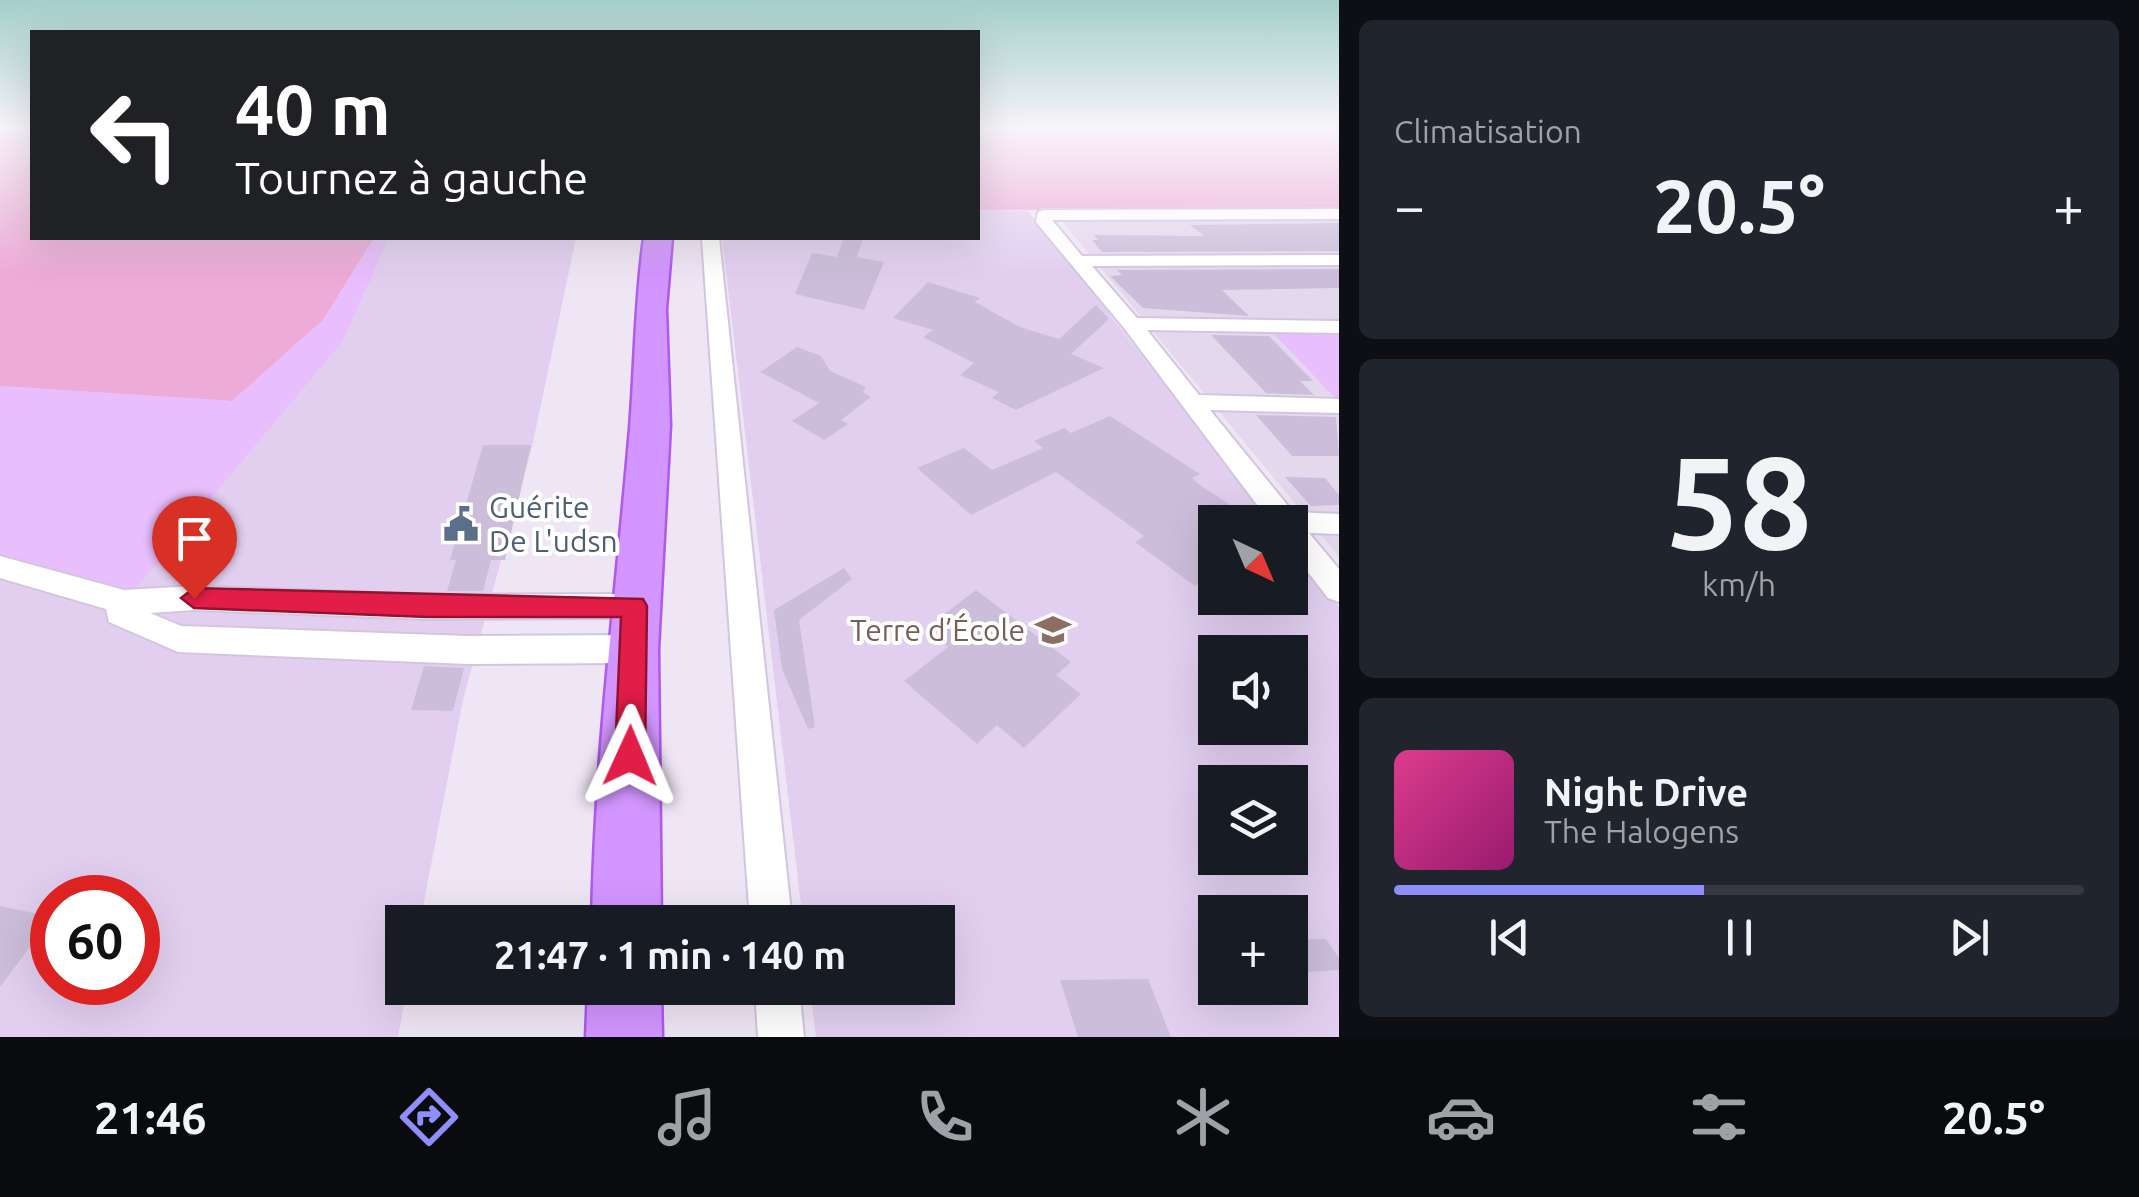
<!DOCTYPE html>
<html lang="fr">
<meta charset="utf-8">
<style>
body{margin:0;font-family:Ubuntu,sans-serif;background:#20242c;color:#f1f3f6;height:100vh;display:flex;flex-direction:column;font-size:38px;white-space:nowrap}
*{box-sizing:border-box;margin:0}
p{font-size:32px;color:#9ea1a6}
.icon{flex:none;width:55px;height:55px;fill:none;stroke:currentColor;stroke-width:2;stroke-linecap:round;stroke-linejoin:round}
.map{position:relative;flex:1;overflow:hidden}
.drawer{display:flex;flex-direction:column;gap:20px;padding:20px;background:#0d0f14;width:800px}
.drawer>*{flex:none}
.top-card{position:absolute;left:30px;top:30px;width:950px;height:210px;border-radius:0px;box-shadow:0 10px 40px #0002;background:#202124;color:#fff;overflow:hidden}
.needle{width:65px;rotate:136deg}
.buttons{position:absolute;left:1198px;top:505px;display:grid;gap:20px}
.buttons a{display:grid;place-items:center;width:110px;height:110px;border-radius:0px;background:#171b24;box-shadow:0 10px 40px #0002;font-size:50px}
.speed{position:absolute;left:30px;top:875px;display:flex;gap:20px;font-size:50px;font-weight:700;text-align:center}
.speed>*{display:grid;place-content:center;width:130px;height:130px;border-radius:50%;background:#171b24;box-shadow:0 10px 40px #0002;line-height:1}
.speed .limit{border:15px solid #d22;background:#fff;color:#111}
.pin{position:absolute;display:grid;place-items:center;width:85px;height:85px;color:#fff;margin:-102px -42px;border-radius:50% 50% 50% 0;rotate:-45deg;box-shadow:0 0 10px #0007}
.pin .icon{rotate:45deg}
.me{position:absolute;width:110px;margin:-55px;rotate:1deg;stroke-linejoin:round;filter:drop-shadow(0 0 8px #0008)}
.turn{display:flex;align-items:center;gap:35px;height:210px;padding:0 40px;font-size:45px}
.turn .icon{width:130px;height:130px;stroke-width:2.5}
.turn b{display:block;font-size:70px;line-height:85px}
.big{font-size:75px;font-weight:600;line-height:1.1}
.drawer .card{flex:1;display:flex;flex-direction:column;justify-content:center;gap:15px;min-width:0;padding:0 35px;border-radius:15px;background:#20242c}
.drawer .dial{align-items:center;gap:0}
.dial b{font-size:130px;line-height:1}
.song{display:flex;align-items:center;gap:30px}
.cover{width:120px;height:120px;border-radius:15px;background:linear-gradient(135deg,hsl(330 70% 55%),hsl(320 70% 35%))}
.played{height:10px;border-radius:5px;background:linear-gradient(90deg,#8f8efa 45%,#363941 45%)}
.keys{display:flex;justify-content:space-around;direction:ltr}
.heat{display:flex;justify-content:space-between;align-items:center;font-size:55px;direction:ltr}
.trip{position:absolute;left:385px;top:905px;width:570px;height:100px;border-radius:0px;background:#171b24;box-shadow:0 10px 40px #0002;font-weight:600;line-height:100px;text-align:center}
.tabs{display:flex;height:160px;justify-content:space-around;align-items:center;background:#090b0e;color:#9ea1a6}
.tabs .icon{width:70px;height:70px}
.tabs .on{color:#8f8efa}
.tabs b{font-size:45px;color:#f1f3f6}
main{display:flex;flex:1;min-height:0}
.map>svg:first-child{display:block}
.residential{fill:#e4d8ed}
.education{fill:#e2cff0;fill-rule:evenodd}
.green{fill:#edabd8}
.sand{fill:#e8befd}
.building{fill:#ccbedb}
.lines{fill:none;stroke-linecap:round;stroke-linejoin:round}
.street-casing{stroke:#d3c5df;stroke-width:4}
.primary-casing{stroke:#af59f0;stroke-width:5}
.street{fill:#fff;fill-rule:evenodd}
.primary{fill:#d395ff;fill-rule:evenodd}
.route{fill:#e11d48;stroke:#92132f;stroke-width:2.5}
.labels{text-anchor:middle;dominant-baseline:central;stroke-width:8;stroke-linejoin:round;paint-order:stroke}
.service-label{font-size:30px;fill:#4e5e75;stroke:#fff;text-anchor:start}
.education-label{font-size:30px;fill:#785e54;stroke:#fff;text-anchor:end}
</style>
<main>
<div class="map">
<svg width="1339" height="1037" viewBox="0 0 1339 1037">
<rect width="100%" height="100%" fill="#efe6f5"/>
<path class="residential" d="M1062,221H1339V557Z"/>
<g class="education">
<path d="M0,128H32V238H576L532,447L463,700L420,922H402V988H407L398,1037H0ZM52,898H138V982H52Z"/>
<path d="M978,210L1028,211L1273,522H1215V598H1290V545L1339,607V1037H816L810,988H938V922H803L722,238H978ZM1215,652H1290V728H1215ZM1215,782H1290V858H1215ZM1215,912H1290V988H1215Z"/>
</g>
<g class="green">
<path d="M0,128H32V238H374L323,320L232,401L0,386Z"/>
<path d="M978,128H1339V209L978,210Z"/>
</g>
<g class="sand">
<path d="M374,238H389L342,342L124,602L0,567V386L232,401L323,320Z"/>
<path d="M1268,328L1339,330V402Z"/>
</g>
<g class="building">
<path d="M1339,223V251L1102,252L1092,240H1098L1094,235L1204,236L1190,225Z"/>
<path d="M844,238H863L857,257L884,262L864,310L795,294L812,253L837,257Z"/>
<path d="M1339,269V288L1222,290L1249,316L1143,308L1110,276L1122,275L1117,270Z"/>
<path d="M928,282L980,298L975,302L1020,327L1059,339L1096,305L1109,319L1071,354L1104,368L1016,410L992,398L999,392L960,375L974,363L923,337L933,330L893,318Z"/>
<path d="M1211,335L1269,336L1313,381H1300L1314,395L1266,393Z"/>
<path d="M797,347L821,356L830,371L866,387L863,392L871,397L841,420L848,424L824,440L792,421L819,403L760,372Z"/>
<path d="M1256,415L1336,417L1339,456H1292Z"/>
<path d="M1110,416L1200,474L1192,478L1201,486L1257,522H1215V573L1195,586L1135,542L1144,536L1056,472L971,515L917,468L964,448L992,470L1043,448L1034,441L1064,428L1071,433Z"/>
<path d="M483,445H531L505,560H491L483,591H447L456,560H450Z"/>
<path d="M1285,477L1325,478L1339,495V505L1311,506Z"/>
<path d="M844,568L852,579L799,620L815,727L808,729L782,669L774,610Z"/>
<path d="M976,590L1071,662L1056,675L1081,694L1024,748L997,725L977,744L904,681L948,647L926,628Z"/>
<path d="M424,666L464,668L453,711L411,710Z"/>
<path d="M0,906L52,917L0,987Z"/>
<path d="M1326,939L1339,958V970L1290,973V940Z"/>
<path d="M1148,979L1171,1037H1078L1060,980Z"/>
</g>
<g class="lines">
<defs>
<g id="street">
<path d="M1339,209V219L1052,220L1082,256L1339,255V265L1092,266L1137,318L1339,321V333L1147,330L1199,395L1339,399V413L1210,410L1293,512L1339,514V534L1309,533L1339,569V602L1328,598L1290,549V522H1270L1124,328L1036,222L1038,212L1044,210Z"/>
<path d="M702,238H719L792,922H750Z"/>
<path d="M0,556L124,590L194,586L427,595L634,594L645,597L649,606L645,615L634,618L427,619L194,610L150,613L181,626L468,636L632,635L643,639L648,649L643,659L632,663L468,664L178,652L109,622L106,609L0,578Z"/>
<path d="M755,988H799L804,1037H758Z"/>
</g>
<g id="primary">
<path d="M644,238H672L666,309L670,425L658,649L661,922H592C595,755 616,594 630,428C635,364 635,302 644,238Z"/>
<path d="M588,988H661L662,1037H586Z"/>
</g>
</defs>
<use href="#street" class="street-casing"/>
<use href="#primary" class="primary-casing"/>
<use href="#street" class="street"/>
<use href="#primary" class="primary"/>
</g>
<linearGradient id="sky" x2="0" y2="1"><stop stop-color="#a4cfca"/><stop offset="0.47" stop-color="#f8f4fa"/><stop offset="1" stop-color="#f8f4fa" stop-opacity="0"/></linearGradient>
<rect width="1339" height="273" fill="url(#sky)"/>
<path class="route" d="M194,588L643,599L647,606L645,756L641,766L630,770L619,766L615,756L621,617H427L194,608L181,598Z"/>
<defs>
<symbol id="civic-bare" viewBox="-9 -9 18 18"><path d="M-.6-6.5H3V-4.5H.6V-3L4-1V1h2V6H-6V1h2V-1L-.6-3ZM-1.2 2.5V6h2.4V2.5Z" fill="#5c6f8a" stroke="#fff" stroke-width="2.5" paint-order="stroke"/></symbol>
<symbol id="school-bare" viewBox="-9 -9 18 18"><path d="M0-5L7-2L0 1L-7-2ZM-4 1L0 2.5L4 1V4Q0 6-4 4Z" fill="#8d6e63" stroke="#fff" stroke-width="2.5" paint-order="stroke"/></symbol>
</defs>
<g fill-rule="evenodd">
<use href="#civic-bare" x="436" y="499" width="50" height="50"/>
<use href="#school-bare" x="1028" y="605" width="50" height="50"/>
</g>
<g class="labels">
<g class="service-label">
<text x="489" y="507">Guérite<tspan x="489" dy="34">De L'udsn</tspan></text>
</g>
<g class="education-label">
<text x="1025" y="630">Terre d’École</text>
</g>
</g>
</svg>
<div class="buttons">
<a><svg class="needle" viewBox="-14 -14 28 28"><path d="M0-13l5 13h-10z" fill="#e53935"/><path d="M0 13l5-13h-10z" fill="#9ea1a6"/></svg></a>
<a><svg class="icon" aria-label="sound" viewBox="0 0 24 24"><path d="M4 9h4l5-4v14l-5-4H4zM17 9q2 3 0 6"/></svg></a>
<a><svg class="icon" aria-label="layers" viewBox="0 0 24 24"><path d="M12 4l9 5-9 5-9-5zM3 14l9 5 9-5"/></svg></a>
<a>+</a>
</div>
<div class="speed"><div class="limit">60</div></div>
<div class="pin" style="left:194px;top:598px;background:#d93025"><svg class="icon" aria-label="arrive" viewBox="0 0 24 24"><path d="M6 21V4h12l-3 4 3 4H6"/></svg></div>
<svg class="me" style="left:630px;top:756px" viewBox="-20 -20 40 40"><path d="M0-17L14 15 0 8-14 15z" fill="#e11d48" stroke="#fff" stroke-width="4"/></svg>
<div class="trip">21:47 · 1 min · 140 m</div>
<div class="top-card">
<div class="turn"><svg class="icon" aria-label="left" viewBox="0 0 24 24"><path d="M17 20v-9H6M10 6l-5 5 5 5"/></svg><div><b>40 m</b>Tournez à gauche</div></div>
</div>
</div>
<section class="drawer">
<div class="card"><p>Climatisation</p>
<div class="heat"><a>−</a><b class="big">20.5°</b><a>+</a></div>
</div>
<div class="card dial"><b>58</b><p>km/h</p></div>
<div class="card">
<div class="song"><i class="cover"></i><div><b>Night Drive</b><p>The Halogens</p></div></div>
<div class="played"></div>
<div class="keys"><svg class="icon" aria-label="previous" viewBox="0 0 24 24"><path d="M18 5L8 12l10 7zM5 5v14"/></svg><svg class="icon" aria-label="pause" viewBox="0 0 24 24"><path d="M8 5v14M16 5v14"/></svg><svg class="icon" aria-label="next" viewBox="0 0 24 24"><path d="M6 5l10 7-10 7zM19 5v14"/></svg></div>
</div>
</section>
</main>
<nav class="tabs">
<b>21:46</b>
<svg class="icon on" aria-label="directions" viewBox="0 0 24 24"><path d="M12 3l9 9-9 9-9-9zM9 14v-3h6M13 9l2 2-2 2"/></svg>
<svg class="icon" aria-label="music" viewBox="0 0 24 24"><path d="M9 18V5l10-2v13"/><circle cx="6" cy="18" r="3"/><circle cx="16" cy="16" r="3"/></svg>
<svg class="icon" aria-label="phone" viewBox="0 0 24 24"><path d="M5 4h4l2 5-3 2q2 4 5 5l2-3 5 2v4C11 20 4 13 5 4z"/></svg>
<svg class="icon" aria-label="climate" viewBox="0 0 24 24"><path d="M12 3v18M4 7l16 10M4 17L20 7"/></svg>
<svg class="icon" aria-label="car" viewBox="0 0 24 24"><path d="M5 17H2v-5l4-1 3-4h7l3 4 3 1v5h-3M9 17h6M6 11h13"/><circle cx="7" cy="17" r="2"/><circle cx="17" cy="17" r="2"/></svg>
<svg class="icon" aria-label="filters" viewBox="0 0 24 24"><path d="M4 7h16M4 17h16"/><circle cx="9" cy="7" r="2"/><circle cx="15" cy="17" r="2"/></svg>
<b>20.5°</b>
</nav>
